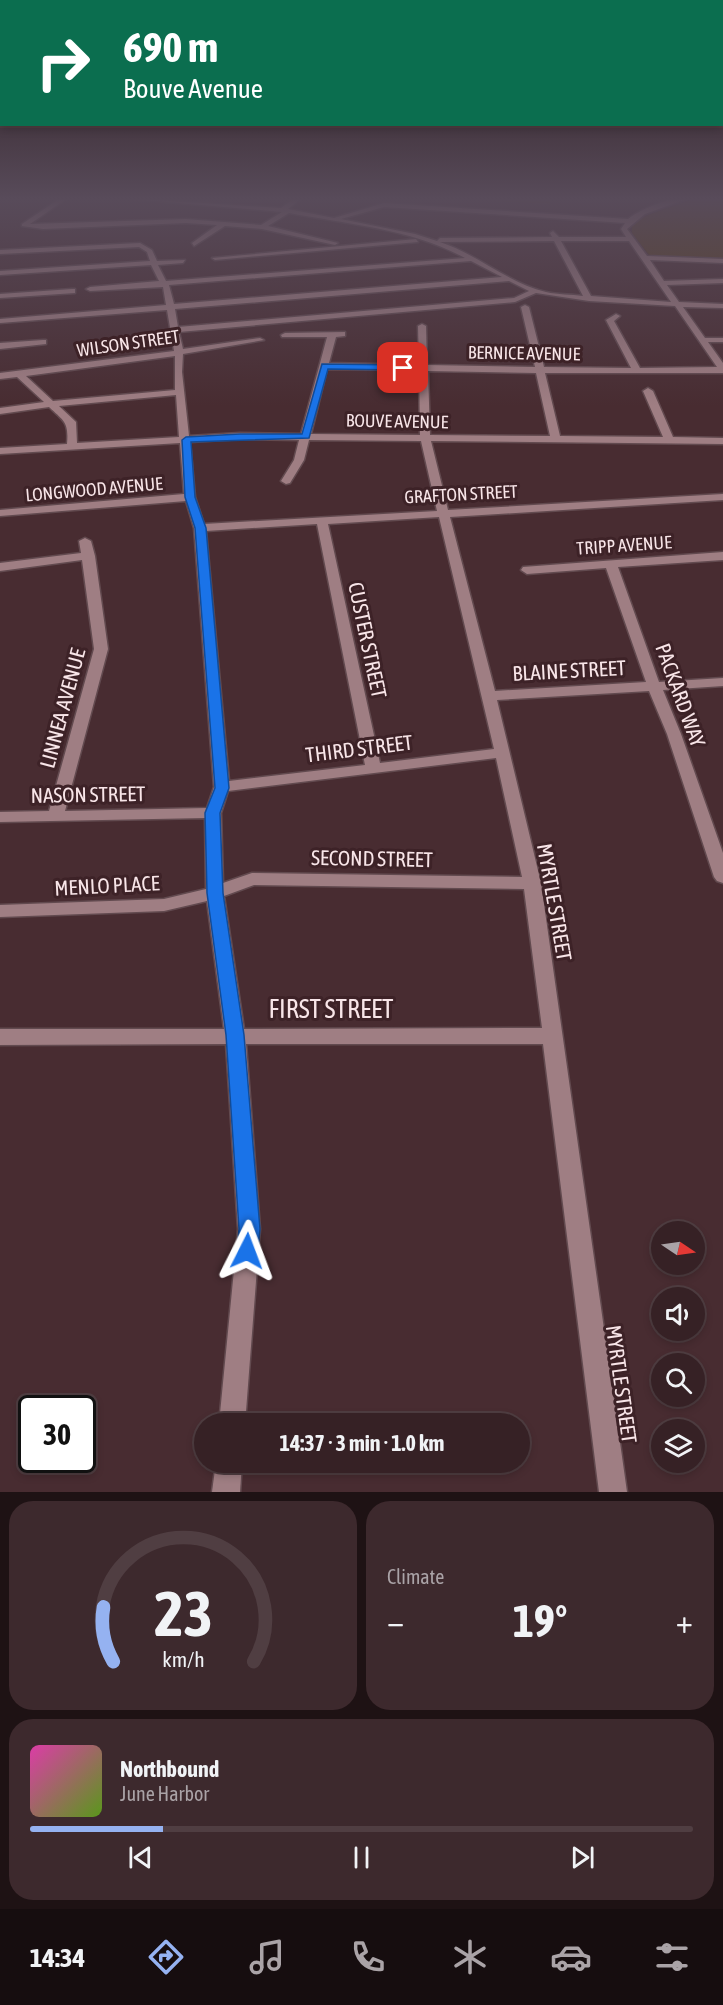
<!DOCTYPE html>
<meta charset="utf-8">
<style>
body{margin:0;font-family:"Asap Condensed",sans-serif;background:#3d292d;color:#f1f3f6;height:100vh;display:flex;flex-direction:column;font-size:22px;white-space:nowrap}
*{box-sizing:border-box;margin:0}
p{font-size:20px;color:#aaa3a7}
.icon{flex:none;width:33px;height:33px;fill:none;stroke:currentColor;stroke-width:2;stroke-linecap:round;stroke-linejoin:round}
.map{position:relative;height:1492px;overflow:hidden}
.sheet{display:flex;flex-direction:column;gap:9px;padding:9px;background:#1e1214;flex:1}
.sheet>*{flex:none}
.guide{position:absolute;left:0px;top:0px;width:723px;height:126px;box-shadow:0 3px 9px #0003,0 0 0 2px #503e42;background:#0b6e4f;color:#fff;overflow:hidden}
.needle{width:39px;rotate:103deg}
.fabs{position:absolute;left:651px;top:1221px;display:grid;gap:12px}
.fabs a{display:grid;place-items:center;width:54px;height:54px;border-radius:50%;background:#362125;box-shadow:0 3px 9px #0003,0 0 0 2px #503e42;font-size:30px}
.speed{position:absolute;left:18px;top:1395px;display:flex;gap:12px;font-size:30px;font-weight:700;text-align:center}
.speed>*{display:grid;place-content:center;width:78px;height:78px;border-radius:50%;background:#362125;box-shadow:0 3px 9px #0003,0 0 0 2px #503e42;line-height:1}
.speed .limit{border:3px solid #111;border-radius:9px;background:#fff;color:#111}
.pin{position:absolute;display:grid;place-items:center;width:51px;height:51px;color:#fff;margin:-26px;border-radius:12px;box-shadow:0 3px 9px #0006}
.me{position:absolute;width:66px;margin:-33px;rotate:3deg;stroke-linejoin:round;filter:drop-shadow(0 0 4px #0008)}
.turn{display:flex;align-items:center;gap:21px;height:126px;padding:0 24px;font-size:27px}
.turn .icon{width:78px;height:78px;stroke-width:2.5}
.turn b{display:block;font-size:42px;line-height:51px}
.big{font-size:45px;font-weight:700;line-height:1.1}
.sheet .card{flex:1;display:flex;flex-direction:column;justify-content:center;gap:9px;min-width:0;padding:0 21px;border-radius:24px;background:#3d292d}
.sheet .dial{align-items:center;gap:0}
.dial svg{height:156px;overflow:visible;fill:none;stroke:#503e42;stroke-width:7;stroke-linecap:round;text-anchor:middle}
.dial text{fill:#f1f3f6;stroke:none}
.song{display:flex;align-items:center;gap:18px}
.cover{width:72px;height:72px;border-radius:9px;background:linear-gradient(135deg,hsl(320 70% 55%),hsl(90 70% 35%))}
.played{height:6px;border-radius:3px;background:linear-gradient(90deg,#95b2f1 20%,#503e42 20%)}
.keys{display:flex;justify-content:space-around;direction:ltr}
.heat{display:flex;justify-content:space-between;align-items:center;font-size:33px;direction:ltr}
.sheet .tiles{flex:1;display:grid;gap:9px;grid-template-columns:1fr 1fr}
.card:last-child{grid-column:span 2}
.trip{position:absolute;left:194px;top:1413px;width:336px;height:60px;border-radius:30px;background:#362125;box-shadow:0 3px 9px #0003,0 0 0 2px #503e42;font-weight:700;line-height:60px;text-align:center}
.dock{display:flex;height:96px;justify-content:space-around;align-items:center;background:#160d0f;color:#aaa3a7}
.dock .icon{width:42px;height:42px}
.dock .current{color:#95b2f1}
.dock b{font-size:27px;color:#f1f3f6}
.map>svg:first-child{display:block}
.green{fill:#573d17}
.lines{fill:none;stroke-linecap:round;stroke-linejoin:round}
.minor-casing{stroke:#624a4f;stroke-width:3}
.minor{fill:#9f7e83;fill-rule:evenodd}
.route{fill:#1a73e8;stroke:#114b97;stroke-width:1.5}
.labels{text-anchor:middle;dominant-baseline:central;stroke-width:6;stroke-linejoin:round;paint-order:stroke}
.far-street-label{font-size:18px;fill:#f8e5e8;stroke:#3d2227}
.street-label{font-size:21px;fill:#f8e5e8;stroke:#3d2227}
.near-street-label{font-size:26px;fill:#f8e5e8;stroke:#3d2227}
</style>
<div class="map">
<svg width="723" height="1492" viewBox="0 0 723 1492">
<rect width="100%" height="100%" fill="#482c31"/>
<g class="green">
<path d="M412,197H564L550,201V204Z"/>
<path d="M699,197H723V262L714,260H653L632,233V224L648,215Z"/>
</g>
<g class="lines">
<defs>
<g id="minor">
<path d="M62,197H69L30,224L186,219L261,225L282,212L109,197L281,208L296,197H303L288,209L334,218L384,203L628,219C644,207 672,197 692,197L645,214L627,229L647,256L723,259V263L650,260L664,281L723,279V283L667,285L679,302L723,304V308L683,307L705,338H723V342H708L723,363V373H545L560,436L663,437L643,391L648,388L653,391L673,437L723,438V444L431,441L448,510L723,494V500L450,517L495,691L646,682L606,568L527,574L521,570L523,567L723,552V560L618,567L659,682L723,678V686L663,690L681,734L723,853V883L717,881L714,877L667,734L649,691L497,700L541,883L627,1492H599L543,1044H246L260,1229L245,1424H219L238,1229L226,1044L0,1045V1029H224L207,901L164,911L0,917V905L164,899L206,889L205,818L0,822V812L49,811L94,649L82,560L0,571V563L81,553L79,541L85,538L91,541L95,556L108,649L65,811L207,808L214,787L194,528L186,501L0,516V510L184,494L180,443L0,454V448L67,444C69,422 64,421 49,407L0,414V408L44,402L17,377L0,379V373L174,351L167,310L0,323V319L166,305L163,287L90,291L86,289L90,287L159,281L151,265L0,275V271L150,261L147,252L139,247L0,254V250L140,243L152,250L157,261L185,260L183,263L158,265L166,281L465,258C412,229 347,224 289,213L268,226L338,243L335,245L262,229L225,226L194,246L192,243L217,225L186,223L43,229L22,226V224ZM384,207L625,223L621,229L626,237H559L553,231L550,233L552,237L440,238L437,241L415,234L341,219ZM554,241L583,296C571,294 558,295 546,292C508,283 477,254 440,242ZM561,241H629L671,302L591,296ZM471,261L502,277L174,304L169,285ZM509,281L529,291L514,298L178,327L175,309ZM536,293L589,301L675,306L717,367L640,368L614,321L620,316L616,314L606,320L631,368L544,367L529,307L525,305L521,307L535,367L427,365L426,326L422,324L418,326L419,365L329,363L336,337L345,336V332L285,333L281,335L282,337H327L301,434L240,433L189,436L182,372L183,354L264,340L260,338L183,349L179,332L515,302ZM175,356V390L53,401L26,376ZM327,369L419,370L420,435L311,434ZM428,371L536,373L550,436L430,435ZM176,395L179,437L77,443L76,422L59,406ZM240,439L299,440L294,460L281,481L286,484L290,483L304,460L309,440L421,441L437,511L204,524L195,497L190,442ZM439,517L494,749L380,763L328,524ZM317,524L365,765L229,781L206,531ZM496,758L522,877L252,873L223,883L221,813L228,791ZM254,885L524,889L542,1028L244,1029L224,896Z"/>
<path d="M416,239L418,242L215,260L212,258Z"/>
<path d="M72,289H75V293L0,298V294Z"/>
<path d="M43,340H46V344L0,349V343Z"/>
<path d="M216,1462H242L240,1492H212Z"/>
</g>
</defs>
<use href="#minor" class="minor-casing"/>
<use href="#minor" class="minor"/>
</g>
<linearGradient id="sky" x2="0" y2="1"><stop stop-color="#28181b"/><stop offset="0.49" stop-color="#584b5a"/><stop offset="1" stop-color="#584b5a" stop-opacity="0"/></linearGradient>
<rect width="723" height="406" fill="url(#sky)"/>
<path class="route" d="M322,364L403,365L407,368L403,370L328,369L309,438L191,442L195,497L206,528L229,788L220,813L223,893L244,1035L260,1229L258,1251L255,1258L247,1261L240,1258L237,1251L239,1229L226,1035L207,893L205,813L215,788L195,528L185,497L182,440L186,437L240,434H302Z"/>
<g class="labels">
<g class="far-street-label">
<text transform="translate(128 343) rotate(-8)">WILSON STREET</text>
<text transform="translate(524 353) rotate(1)">BERNICE AVENUE</text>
<text transform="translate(397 421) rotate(1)">BOUVE AVENUE</text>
<text transform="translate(94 489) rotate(-5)">LONGWOOD AVENUE</text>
<text transform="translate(461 494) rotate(-3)">GRAFTON STREET</text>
<text transform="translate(624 545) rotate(-4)">TRIPP AVENUE</text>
</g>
<g class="street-label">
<text transform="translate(368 640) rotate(78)">CUSTER STREET</text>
<text transform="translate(569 670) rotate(-3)">BLAINE STREET</text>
<text transform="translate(681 695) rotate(70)">PACKARD WAY</text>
<text transform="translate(62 708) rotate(-75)">LINNEA AVENUE</text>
<text transform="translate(359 748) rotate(-7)">THIRD STREET</text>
<text transform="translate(88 794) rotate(-1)">NASON STREET</text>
<text transform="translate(372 858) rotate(1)">SECOND STREET</text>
<text transform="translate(107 885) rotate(-3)">MENLO PLACE</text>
<text transform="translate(555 902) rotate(80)">MYRTLE STREET</text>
<text transform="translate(622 1384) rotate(82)">MYRTLE STREET</text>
</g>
<g class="near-street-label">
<text x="331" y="1009">FIRST STREET</text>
</g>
</g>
</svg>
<div class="fabs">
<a><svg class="needle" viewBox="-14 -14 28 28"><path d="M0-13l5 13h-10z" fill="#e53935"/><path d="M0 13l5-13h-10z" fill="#aaa3a7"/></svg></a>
<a><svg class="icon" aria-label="sound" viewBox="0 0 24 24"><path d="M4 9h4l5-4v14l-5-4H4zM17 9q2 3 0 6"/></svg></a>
<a><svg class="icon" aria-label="search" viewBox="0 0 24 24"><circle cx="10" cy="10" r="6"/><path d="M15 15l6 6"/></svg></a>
<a><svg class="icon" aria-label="layers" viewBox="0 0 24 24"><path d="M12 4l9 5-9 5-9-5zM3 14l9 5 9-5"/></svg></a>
</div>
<div class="speed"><div class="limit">30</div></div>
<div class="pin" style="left:403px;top:368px;background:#d93025"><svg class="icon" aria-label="arrive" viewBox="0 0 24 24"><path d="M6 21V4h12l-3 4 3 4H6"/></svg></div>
<svg class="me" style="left:247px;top:1251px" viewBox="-20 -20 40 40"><path d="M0-17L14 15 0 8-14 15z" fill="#1a73e8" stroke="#fff" stroke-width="4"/></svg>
<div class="trip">14:37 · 3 min · 1.0 km</div>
<div class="guide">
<div class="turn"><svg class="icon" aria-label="right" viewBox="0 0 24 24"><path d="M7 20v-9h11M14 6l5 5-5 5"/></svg><div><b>690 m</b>Bouve Avenue</div></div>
</div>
</div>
<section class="sheet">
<div class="tiles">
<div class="card dial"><svg viewBox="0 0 100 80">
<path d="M14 69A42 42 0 1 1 86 69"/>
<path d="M14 69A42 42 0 0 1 9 41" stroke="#95b2f1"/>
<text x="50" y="56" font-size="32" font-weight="700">23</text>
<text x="50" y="72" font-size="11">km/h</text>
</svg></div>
<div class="card"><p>Climate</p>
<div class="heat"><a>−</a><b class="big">19°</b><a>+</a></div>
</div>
<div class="card">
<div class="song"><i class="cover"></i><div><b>Northbound</b><p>June Harbor</p></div></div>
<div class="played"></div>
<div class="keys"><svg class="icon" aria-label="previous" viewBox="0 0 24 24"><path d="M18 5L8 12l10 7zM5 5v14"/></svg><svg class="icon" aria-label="pause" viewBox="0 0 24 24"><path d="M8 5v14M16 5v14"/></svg><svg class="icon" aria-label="next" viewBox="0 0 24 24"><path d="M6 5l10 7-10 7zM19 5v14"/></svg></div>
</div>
</div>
</section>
<nav class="dock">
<b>14:34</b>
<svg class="icon current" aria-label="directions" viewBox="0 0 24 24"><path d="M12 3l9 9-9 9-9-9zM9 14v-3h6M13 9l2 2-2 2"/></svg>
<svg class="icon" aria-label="music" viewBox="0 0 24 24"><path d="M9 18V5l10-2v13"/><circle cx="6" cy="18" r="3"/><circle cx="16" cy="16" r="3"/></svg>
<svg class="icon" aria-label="phone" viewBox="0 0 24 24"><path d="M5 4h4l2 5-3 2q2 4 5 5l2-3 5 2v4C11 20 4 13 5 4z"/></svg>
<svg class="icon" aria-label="climate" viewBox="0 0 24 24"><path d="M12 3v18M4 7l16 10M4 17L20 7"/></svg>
<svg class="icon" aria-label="car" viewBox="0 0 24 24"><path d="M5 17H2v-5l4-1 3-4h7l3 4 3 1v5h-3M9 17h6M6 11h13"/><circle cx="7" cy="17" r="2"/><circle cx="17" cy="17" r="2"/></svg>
<svg class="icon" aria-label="filters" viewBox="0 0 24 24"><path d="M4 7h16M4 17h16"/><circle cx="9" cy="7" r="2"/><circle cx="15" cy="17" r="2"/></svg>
</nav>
